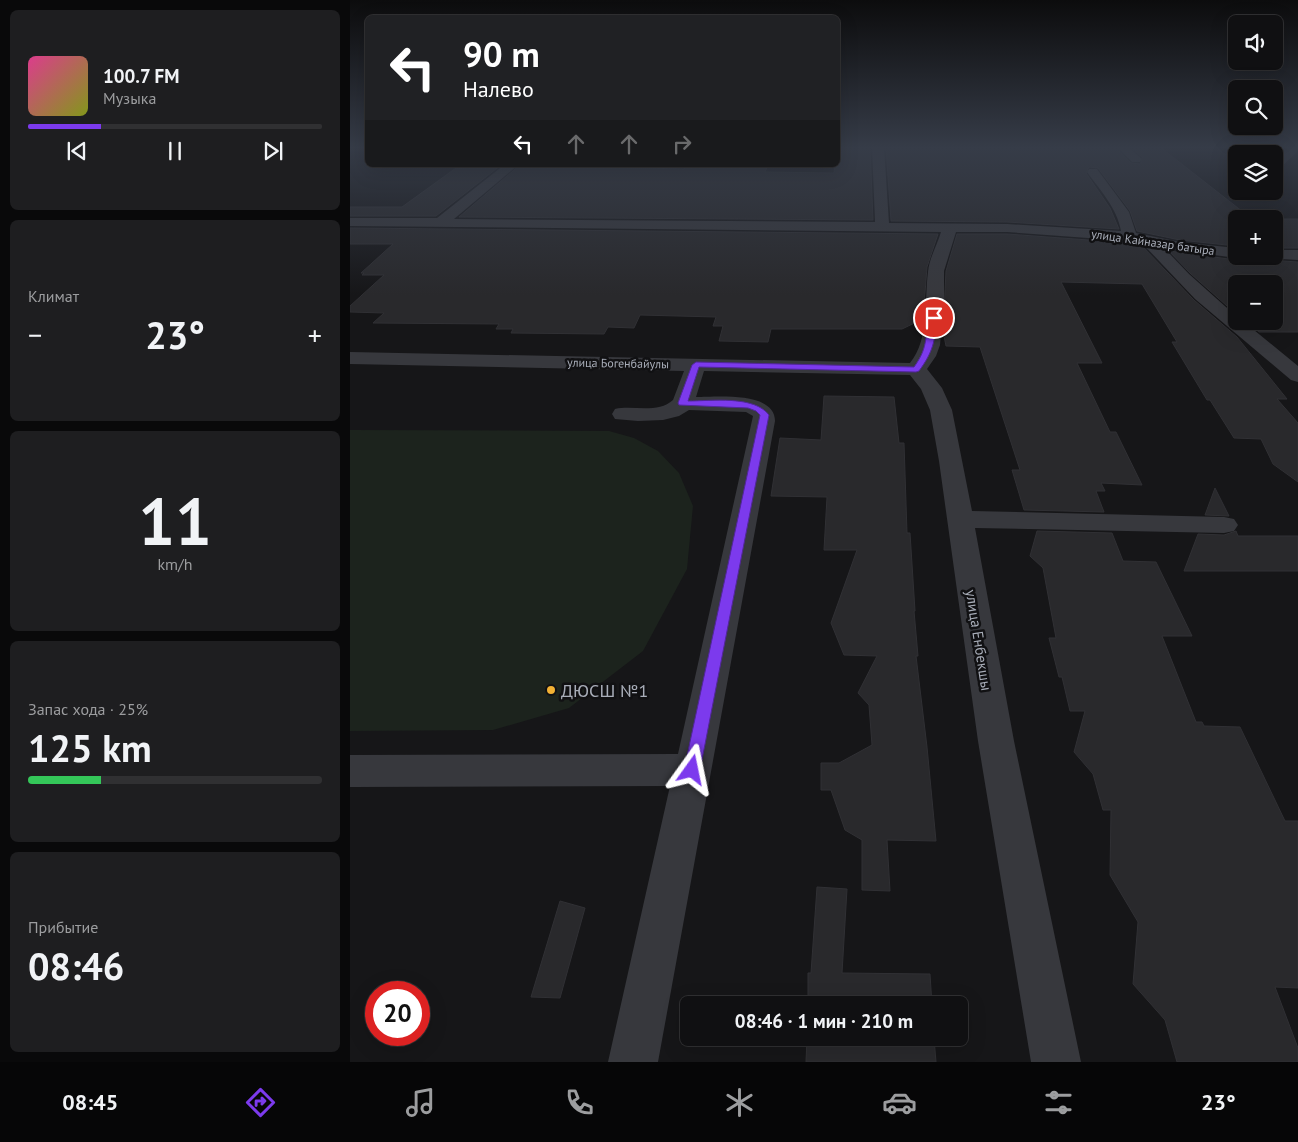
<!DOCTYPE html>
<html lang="ru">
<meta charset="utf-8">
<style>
body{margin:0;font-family:"PT Sans",sans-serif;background:#1e1e20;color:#f1f3f6;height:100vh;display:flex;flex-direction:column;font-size:19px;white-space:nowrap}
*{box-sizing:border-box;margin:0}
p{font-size:16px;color:#9c9d9f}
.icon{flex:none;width:28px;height:28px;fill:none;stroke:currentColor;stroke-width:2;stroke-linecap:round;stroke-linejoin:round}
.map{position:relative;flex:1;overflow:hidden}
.side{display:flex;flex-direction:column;gap:10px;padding:10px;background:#09090a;width:350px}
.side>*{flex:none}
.top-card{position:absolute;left:15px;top:15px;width:475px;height:152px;border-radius:8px;box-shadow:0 5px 20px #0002,0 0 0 1px #303032;background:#202124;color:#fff;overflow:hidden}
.fabs{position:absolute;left:878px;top:15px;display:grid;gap:10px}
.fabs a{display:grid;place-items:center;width:55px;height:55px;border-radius:8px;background:#101012;box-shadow:0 5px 20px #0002,0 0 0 1px #303032;font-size:25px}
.speed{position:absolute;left:15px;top:981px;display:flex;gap:10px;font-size:25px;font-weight:700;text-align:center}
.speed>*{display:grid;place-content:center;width:65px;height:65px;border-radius:50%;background:#101012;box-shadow:0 5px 20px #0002,0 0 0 1px #303032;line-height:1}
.speed .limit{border:8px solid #d22;background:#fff;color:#111}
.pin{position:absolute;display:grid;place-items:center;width:42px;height:42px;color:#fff;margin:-21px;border:2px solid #fff;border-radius:50%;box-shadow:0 1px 5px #0007}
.me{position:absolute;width:55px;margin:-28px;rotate:12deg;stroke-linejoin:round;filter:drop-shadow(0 0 4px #0008)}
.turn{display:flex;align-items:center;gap:18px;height:105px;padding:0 15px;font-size:22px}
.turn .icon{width:65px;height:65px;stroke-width:2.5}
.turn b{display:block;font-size:35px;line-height:42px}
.lanes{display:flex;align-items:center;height:48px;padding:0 15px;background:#0003;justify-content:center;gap:25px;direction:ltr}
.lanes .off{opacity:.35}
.big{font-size:38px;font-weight:700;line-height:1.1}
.side .card{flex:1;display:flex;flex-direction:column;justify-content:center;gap:8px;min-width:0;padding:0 18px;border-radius:8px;background:#1e1e20}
.side .dial{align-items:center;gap:0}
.dial b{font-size:65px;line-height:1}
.song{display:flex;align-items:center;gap:15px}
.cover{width:60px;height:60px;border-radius:8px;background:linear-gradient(135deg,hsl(330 70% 55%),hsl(70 70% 35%))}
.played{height:5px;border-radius:2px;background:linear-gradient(90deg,#7c3aed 25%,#303032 25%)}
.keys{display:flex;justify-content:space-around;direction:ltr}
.heat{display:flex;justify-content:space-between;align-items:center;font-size:28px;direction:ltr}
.charge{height:8px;border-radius:4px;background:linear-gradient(90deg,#34c759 25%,#303032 0)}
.trip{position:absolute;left:330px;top:996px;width:288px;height:50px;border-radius:8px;background:#101012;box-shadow:0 5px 20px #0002,0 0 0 1px #303032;font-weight:700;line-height:50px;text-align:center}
.tab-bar{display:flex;height:80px;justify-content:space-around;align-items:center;background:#060607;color:#9c9d9f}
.tab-bar .icon{width:35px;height:35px}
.tab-bar .active{color:#7c3aed}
.tab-bar b{font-size:22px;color:#f1f3f6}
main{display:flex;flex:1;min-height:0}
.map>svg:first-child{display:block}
.green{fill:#1c231d}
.building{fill:#29292c;stroke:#303034}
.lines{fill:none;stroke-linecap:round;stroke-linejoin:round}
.minor{fill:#37383d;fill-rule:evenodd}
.route{fill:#7c3aed;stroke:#51269a}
.poi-dot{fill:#f2b134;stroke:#111113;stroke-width:2}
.labels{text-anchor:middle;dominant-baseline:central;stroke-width:5;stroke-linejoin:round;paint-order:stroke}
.far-street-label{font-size:12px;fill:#a8adb8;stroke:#111113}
.street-label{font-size:15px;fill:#a8adb8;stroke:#111113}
.near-poi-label{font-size:18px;fill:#a8adb8;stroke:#111113;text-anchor:start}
</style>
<main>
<section class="side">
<div class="card">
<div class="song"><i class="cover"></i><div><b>100.7 FM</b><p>Музыка</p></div></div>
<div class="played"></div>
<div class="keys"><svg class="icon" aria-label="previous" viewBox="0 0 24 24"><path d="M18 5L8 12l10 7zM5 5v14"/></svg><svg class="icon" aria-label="pause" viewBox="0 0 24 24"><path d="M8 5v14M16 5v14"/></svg><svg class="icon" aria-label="next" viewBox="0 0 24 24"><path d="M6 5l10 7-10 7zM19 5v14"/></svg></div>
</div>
<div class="card"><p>Климат</p>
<div class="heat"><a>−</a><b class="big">23°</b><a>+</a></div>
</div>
<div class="card dial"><b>11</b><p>km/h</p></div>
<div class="card"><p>Запас хода · 25%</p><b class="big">125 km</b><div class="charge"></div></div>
<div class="card"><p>Прибытие</p><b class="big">08:46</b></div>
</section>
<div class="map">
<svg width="948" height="1062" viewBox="0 0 948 1062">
<rect width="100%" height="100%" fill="#161618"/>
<path class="green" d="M0,430L259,431L284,438L308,451L329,473L343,506L337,569L293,651L219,708L143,730L0,731Z"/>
<g class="building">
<path d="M488,147H520L523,220L109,217L170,165L334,169L338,165H418L415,172L484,173L485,165H488Z"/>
<path d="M536,147H765L781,163L790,164L793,158L780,147H810L902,219H886V246L830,240L787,231L780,211L748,168L739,167L736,173L760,208L769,229L657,222L541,221Z"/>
<path d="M118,165H151L86,216H0V207H52L106,168H114Z"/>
<rect x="924" y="219" width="24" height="29"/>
<path d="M0,228L588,234L577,267L573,319L552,329H421L418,342L369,341L373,326H363L366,317L290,315L284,328L258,327L254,334L161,333L163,329H146L149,324L23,323L34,313L0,312V306L34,275H12L14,273H11L43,244H0Z"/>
<path d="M607,234H657L779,243L792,246L844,300L887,337L937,399H927L948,423V482L923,464L911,439L884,438L860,400H857L822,342H827L792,284L711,282L752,363H727L760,432H766L792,485L751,483L755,491H746L754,512L674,510L662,470H670L630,347L596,346L593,331L596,271Z"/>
<path d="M819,251L886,260L894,256H915L918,260L948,262V332H909L896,321H924V284H886V314L840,273Z"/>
<path d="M474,396L544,397L549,443H554L557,533H560L565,611H564L568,656H566L577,747L586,841L537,840L540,891L512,890V840L495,830L481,790H471V763H489L522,745L519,705L508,693L527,656L494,655L481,623L507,550H474L477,497L421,496L430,438L471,440Z"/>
<path d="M865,488L879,516L855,515Z"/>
<path d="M687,531L762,533L773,561L806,562L842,636H812L846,722H852L854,726L890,727L935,821H948V988L925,987L948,1048V1062H827L815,1020L783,984L788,922L760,875L761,810H753L743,774L724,752L735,711H720L712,677H709L699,638H706L693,568L680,556Z"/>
<path d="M886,531L888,536H948V571H834L848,534L874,535Z"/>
<path d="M467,887L497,889L492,973L580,974L582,1005H458V973H461Z"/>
<path d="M210,901L235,908L210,998L181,997Z"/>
<path d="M457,1038H584L586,1062H456Z"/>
</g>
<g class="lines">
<g class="minor">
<path d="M522,147H534L539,223L657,224L771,231C767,208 750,190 737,172L739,169H747L779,212L786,233L830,242L886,248V256H892L886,258L814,248L839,274L886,316V321H893L948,366V382L941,380L845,299L793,244L779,241L657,232H606L594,271V304L590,345L586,356L577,369L592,388L602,410L622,511L874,517L884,519L888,525L884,531L874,533L625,528L664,741L731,1062H681L628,741L589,461L580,410L571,389L560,375L354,371L346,397C367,397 425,391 425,421L308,1062H258L320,786L0,787V755L328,754L403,416L396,412L339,410L329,416L313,420L288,421L265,419L262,414L265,409C283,405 308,414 323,400L334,371L0,364V352L560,363C580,338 574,302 578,272C579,259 587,245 591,232L0,226V218H87L154,165H168L104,219L525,222Z"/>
<path d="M767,147H778L792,159L790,162H782Z"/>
<path d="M940,147H948V151L928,170L924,171V161Z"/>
<path d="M924,250H948V260L918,258L917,256H924Z"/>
</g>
</g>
<linearGradient id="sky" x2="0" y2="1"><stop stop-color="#0c0c0d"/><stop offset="0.5" stop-color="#363c48"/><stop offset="1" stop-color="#363c48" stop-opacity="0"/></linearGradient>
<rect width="948" height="295" fill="url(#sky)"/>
<path class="route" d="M581,316L587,318C585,341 583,352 569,371L566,372L349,367L338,401C361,401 404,395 419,415L350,770L347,775L342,777L336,775L334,770L410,415L406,411L398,408L329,405L328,403L342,365L346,362L564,367C580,345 573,337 581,316Z"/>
<circle class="poi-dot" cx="201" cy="690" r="5"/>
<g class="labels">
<g class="far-street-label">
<text transform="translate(803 242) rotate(8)">улица Кайназар батыра</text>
<text transform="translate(268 363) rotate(1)">улица Богенбайулы</text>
</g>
<g class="street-label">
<text transform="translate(629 640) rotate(81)">улица Енбекшы</text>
</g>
<g class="near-poi-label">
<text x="211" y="690">ДЮСШ №1</text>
</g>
</g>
</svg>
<div class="fabs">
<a><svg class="icon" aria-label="sound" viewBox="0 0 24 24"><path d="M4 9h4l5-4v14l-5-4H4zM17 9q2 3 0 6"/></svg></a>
<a><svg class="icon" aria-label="search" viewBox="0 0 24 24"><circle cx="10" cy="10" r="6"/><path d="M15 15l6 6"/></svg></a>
<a><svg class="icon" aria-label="layers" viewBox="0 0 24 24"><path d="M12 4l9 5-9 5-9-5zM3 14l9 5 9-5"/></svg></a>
<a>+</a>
<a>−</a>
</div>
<div class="speed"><div class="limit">20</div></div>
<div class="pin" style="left:584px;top:318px;background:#d93025"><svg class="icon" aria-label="arrive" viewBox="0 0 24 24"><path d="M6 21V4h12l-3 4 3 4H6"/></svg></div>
<svg class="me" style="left:342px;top:770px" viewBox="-20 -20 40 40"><path d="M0-17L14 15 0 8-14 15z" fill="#7c3aed" stroke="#fff" stroke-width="4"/></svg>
<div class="trip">08:46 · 1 мин · 210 m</div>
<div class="top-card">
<div class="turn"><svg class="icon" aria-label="left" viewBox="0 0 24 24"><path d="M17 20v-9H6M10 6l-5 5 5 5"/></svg><div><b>90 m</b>Налево</div></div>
<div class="lanes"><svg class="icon" aria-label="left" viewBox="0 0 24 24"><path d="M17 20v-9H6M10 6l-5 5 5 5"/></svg><svg class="icon off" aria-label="ahead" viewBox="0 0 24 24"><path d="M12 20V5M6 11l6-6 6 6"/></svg><svg class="icon off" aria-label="ahead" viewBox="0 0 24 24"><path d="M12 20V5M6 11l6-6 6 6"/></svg><svg class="icon off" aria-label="right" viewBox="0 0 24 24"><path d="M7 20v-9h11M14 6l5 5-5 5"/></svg></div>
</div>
</div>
</main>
<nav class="tab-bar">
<b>08:45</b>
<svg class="icon active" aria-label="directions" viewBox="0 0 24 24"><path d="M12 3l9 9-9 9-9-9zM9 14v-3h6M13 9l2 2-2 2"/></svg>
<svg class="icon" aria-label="music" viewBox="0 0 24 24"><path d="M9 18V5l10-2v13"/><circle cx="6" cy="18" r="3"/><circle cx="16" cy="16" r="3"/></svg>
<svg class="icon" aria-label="phone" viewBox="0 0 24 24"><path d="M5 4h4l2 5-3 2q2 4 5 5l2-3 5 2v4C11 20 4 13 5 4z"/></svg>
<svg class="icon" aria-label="climate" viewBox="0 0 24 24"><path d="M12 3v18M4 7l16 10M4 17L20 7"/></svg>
<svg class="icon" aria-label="car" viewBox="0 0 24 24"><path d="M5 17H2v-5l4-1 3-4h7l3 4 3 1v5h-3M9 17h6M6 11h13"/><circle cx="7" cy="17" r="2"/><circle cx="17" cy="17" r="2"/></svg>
<svg class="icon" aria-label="filters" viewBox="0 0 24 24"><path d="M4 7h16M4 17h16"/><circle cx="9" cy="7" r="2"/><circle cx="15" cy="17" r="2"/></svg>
<b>23°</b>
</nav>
